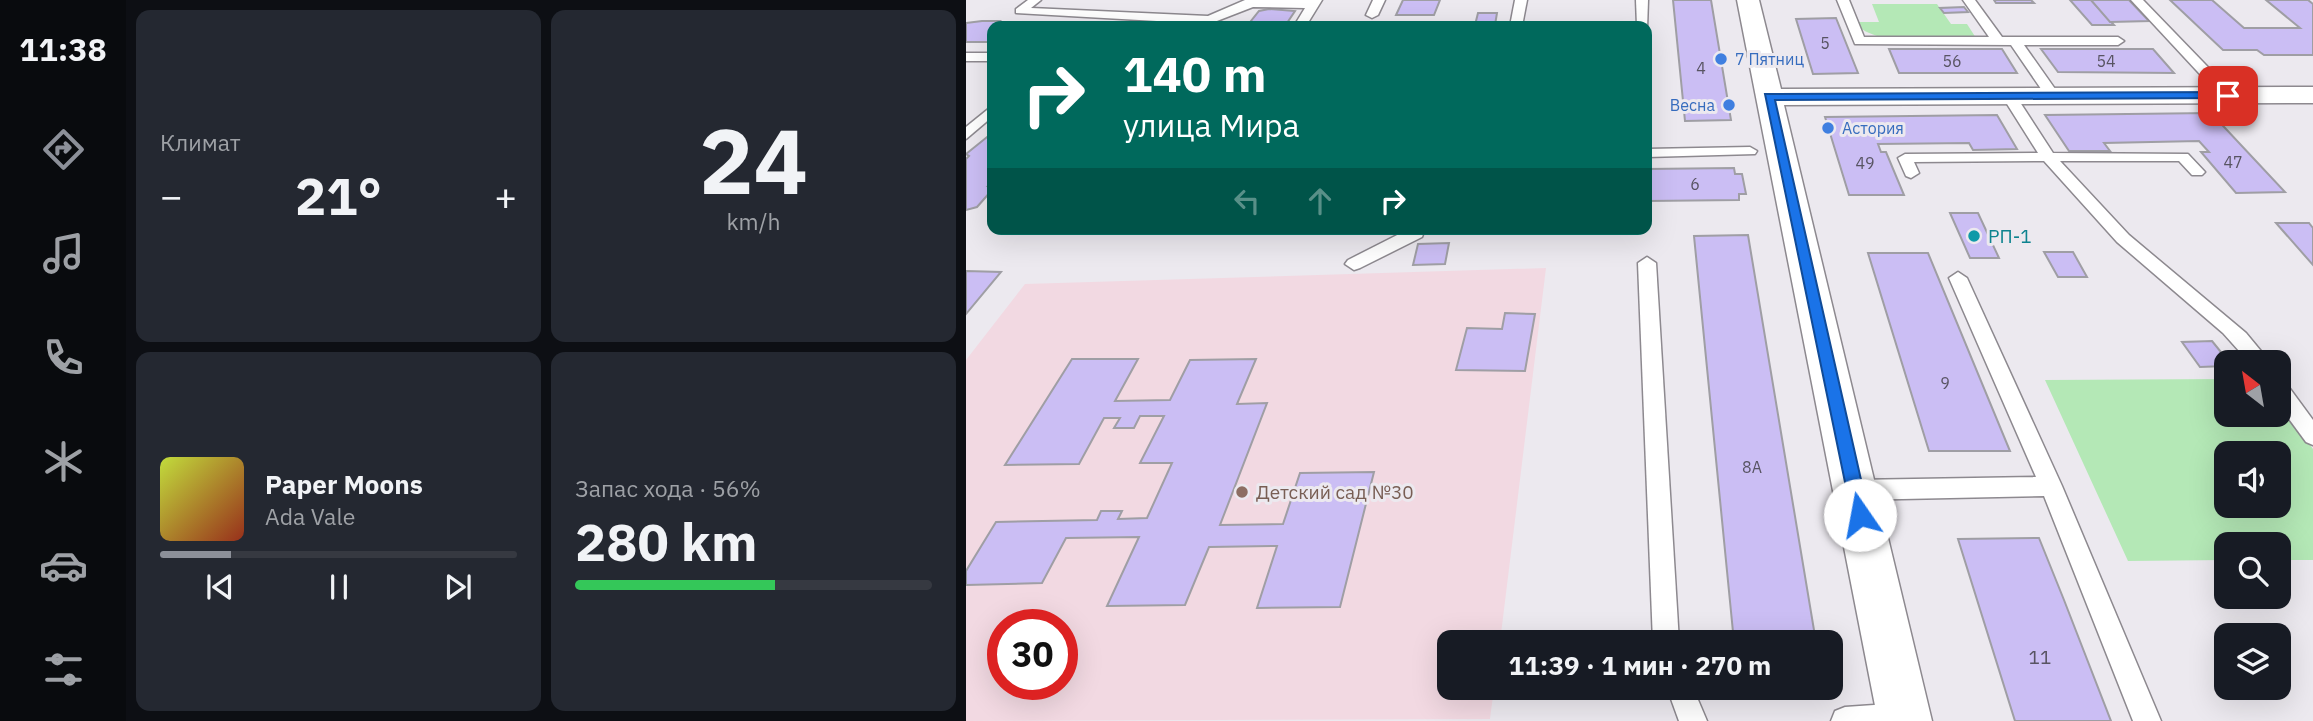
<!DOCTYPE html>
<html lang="ru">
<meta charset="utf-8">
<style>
body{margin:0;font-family:"IBM Plex Sans",sans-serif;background:#242831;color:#f1f3f6;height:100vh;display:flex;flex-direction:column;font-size:26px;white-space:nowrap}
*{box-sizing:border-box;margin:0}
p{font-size:23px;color:#9ea1a6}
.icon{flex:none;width:38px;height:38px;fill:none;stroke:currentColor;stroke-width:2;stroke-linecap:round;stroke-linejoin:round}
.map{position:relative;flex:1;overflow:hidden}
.sheet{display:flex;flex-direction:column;gap:10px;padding:10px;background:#0d0f14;width:840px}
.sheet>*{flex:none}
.guide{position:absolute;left:21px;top:21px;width:665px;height:214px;border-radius:14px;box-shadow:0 7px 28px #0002;background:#00695c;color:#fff;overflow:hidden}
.needle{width:46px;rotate:329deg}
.buttons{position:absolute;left:1248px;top:350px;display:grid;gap:14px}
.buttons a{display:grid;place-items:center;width:77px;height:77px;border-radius:14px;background:#171b24;box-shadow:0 7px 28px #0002;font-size:35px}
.speed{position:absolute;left:21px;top:609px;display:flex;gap:14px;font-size:35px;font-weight:700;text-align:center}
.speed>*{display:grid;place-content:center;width:91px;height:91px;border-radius:50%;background:#171b24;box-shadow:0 7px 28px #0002;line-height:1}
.speed .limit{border:10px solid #d22;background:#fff;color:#111}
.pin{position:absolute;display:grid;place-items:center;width:60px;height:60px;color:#fff;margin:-30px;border-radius:14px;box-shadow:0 4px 10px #0006}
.me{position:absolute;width:77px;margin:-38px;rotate:348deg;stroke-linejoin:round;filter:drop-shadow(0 0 5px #0008)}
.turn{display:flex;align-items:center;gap:24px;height:147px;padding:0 21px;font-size:32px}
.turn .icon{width:91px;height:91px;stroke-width:2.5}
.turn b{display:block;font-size:49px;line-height:60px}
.lanes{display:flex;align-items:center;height:66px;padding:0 21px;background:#0003;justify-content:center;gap:35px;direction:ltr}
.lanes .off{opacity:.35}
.big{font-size:52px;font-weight:700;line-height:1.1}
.sheet .tile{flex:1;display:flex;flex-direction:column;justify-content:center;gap:10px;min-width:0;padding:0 24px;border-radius:14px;background:#242831}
.sheet .dial{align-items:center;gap:0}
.dial b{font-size:91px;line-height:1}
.song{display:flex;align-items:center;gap:21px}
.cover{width:84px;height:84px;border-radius:10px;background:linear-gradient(135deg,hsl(70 70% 55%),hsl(10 70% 35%))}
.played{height:7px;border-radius:4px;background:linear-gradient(90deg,#8c9099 20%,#363941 20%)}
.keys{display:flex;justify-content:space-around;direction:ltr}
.heat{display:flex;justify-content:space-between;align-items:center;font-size:38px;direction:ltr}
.charge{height:10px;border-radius:5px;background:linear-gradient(90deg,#34c759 56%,#363941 0)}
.sheet .tiles{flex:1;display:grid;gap:10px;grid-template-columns:repeat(2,1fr)}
.trip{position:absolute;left:471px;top:630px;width:406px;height:70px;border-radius:14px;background:#171b24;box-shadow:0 7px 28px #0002;font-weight:700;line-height:70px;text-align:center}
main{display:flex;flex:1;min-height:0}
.menu{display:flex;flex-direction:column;width:126px;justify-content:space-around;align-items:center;background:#090b0e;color:#9ea1a6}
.menu .icon{width:49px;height:49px}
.menu .current{color:#8c9099}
.menu b{font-size:32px;color:#f1f3f6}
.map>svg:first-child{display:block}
.education{fill:#f2d9e2;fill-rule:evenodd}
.green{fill:#b4e8b6;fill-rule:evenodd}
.building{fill:#cbbef4;stroke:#9f9ea4;stroke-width:2}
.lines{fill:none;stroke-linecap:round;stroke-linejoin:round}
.lane-casing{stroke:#8d898f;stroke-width:3}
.street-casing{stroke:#8d898f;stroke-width:3}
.lane{fill:#fff;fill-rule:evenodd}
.street{fill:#fff;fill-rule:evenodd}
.route{fill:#1a73e8;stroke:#114b97;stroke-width:2}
.shop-dot{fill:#3f7fe0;stroke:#ece9ef;stroke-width:2.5}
.culture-dot{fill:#0f9aa8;stroke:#ece9ef;stroke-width:2.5}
.education-dot{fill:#8d6e63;stroke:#ece9ef;stroke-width:2.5}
.labels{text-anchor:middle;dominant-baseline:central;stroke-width:6;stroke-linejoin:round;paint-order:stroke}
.number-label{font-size:16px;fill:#585462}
.far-shop-label{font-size:16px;fill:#366cbe;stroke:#ece9ef;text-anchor:start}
.culture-label{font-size:19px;fill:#0d838f;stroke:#ece9ef;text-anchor:start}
.education-label{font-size:19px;fill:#785e54;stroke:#ece9ef;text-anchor:start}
.near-number-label{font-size:19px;fill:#585462}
</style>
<main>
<nav class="menu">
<b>11:38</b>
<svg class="icon current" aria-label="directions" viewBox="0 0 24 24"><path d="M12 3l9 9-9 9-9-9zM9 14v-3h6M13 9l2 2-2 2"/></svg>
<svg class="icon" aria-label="music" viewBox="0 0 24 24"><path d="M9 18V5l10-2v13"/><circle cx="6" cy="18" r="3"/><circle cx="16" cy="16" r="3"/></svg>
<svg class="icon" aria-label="phone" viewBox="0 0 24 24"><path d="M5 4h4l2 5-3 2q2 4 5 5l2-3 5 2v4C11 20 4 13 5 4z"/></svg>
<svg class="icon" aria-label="climate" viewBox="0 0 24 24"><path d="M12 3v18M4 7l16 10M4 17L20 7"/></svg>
<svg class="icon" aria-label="car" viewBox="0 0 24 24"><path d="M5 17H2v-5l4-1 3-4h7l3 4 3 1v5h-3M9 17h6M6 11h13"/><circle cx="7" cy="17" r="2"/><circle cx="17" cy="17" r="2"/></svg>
<svg class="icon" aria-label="filters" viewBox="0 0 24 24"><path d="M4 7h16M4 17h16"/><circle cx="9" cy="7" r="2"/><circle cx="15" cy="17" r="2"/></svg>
</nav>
<section class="sheet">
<div class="tiles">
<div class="tile"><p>Климат</p>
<div class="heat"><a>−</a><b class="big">21°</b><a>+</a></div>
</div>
<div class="tile dial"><b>24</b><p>km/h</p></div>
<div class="tile">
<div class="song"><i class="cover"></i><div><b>Paper Moons</b><p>Ada Vale</p></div></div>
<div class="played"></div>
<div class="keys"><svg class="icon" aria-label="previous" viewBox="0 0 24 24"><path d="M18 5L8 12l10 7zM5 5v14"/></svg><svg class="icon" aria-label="pause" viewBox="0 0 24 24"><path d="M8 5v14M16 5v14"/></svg><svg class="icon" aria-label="next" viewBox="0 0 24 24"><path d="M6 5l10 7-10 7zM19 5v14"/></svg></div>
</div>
<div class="tile"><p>Запас хода · 56%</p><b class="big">280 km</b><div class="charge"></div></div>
</div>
</section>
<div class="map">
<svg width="1347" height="721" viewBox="0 0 1347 721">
<rect width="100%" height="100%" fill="#ece9ef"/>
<path class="education" d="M580,268L534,642H483V688H528L524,719L0,721V360L59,284ZM37,625H96V684H37Z"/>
<g class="green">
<path d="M906,4H971L985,24H1001L1010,38C982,39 903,48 890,22H913Z"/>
<path d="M1260,379V415H1312L1313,400L1347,449V560H1313L1312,544H1260V560L1162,561L1079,380ZM1260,453H1312V506H1260Z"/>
</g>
<g class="building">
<path d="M437,0H474L468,15H430Z"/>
<path d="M707,0H745L765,120L719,121Z"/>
<path d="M1028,0H1065L1068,3H1030Z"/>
<path d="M1104,0H1125L1148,25H1126Z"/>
<path d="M1125,0H1163L1183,21L1144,22Z"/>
<path d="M1204,0H1246L1278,28H1334L1300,0H1342L1347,4V55H1298L1291,50H1257Z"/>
<path d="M998,7L1002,12L978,13L974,8Z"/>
<path d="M303,9L329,11L319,26H281L293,11Z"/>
<path d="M512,13H531L529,25H509Z"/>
<path d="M870,18L892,73L847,74L830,19Z"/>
<path d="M16,21H33L30,23L140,24L26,26V42H0V23Z"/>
<path d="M923,49H1036L1051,73H933Z"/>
<path d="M1075,49H1187L1208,73L1092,72Z"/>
<path d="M1245,113L1319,192L1270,193L1235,152H1243L1233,141L1138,143L1144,151H1103L1079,115Z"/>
<path d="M1031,115L1051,149L1007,150L1003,143L912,144L915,152H920L938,195H883L859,117Z"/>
<path d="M26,133V182L22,186H26V190L11,207L0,210V159L3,156L0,154Z"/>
<path d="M768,168L769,174H776L780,194H773V200L681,201V169Z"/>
<path d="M984,213H1012L1033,258H1004Z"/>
<path d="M1310,223H1343L1347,228V265Z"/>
<path d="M122,229H425L423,233L120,232Z"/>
<path d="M782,235L850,642H768L728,236Z"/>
<path d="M483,243L479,264L447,265L452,244Z"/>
<path d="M1078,252H1107L1121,277H1092Z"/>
<path d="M902,253H962L1044,451H963Z"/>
<path d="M0,271L35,272L0,314Z"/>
<path d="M539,313L569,314L559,371L490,370L501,328L536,329Z"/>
<path d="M1246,341L1263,362L1260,366L1234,367L1216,342Z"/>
<path d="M106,359H172L149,401L204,400L224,360L290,359L271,404L301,403L254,525L317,524L334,473L408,472L374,607L291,608L311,546L243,547L219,605L141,606L173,537L100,538L76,583L0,585V571L30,522L131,520L135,511H156L152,519L181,518L206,463H174L198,416H174L168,428H148L154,418H138L113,464L39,465Z"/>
<path d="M1073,538L1098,600L1145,721H1049L992,539Z"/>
</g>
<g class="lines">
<defs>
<g id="lane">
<path d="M62,0H75L65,8L242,16L279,0H356L340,26H328L339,8L287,7L238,26H225L226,23L50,13V9Z"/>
<path d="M407,0H419L412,15L406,18L400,15Z"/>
<path d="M549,0H561L556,26H544Z"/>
<path d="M670,0H682L681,29L671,26Z"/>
<path d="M871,0H883L898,37H1023L997,0H1009L1036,37H1152L1158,41L1152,45H1058L1094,96L1087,100L1082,99L1045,45L889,44Z"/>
<path d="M1165,0H1177L1267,93V99H1257Z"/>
<rect x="0" y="53" width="26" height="8"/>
<path d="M1043,92L1048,93L1087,153L1222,154L1239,172L1236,175H1226L1213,161H1094L1163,235L1280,333L1304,362H1283L1257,333L1151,242L1078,161L948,162L953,173L945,178L940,176L932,158L939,154L1072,153L1036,96Z"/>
<path d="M26,106V117L0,139V127Z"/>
<path d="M784,147L791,151L789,154L681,157V149Z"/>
<path d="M443,229H459L456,237L394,268L388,270L379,264L382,260Z"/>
<path d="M681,257L690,263L713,642H687L672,263Z"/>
<path d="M992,272L1001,278L1096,486L1195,721H1167L1078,496L888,500L880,497L877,490L880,483L888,480L1070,477L983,278Z"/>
<path d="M1312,380L1319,382L1347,420V445L1340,442L1312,404Z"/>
<path d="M701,688H727L741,721H713Z"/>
<path d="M937,703L947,707L949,721H865L869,711L879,707Z"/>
</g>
<path id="street" d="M771,0H793L815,89L1347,87V103L818,105L966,721H912Z"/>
</defs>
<use href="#lane" class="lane-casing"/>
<use href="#street" class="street-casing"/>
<use href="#lane" class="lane"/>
<use href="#street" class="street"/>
</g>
<path class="route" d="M1262,92L1266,93V98L809,100L903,515L901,521L894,523L887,521L799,94Z"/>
<g class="shop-dot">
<circle cx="755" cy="59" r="7"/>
<circle cx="763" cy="105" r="7"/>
<circle cx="862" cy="128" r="7"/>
</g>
<circle class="culture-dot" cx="1008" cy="236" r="7"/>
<circle class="education-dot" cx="276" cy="492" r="7"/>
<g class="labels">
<g class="number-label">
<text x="859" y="43">5</text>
<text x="986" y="61">56</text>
<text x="1140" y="61">54</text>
<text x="735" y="68">4</text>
<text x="1267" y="162">47</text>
<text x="899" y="163">49</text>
<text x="729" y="184">6</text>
<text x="979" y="383">9</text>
<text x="786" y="467">8А</text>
</g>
<g class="far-shop-label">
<text x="769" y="59">7 Пятниц</text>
<text x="749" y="105" text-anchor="end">Весна</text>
<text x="876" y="128">Астория</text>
</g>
<g class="culture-label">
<text x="1022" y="236">РП-1</text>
</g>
<g class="education-label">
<text x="290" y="492">Детский сад №30</text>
</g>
<g class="near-number-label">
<text x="1074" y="657">11</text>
</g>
</g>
</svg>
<div class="buttons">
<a><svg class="needle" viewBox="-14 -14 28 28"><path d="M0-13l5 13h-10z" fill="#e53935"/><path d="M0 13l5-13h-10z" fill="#9ea1a6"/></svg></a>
<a><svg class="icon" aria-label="sound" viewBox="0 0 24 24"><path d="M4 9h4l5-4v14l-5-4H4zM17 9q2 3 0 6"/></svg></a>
<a><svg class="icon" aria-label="search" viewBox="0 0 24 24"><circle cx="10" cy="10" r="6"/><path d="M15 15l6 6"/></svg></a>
<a><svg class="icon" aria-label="layers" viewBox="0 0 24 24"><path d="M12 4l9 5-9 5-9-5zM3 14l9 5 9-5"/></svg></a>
</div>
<div class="speed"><div class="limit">30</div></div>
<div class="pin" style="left:1262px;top:96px;background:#d93025"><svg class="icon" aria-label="arrive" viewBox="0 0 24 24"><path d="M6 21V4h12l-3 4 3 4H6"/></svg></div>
<svg class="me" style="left:894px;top:515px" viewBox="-20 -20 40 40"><circle r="19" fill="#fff"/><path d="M0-13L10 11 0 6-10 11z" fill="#1a73e8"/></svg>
<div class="trip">11:39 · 1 мин · 270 m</div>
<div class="guide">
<div class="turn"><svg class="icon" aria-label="right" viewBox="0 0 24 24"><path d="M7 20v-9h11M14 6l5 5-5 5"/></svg><div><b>140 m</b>улица Мира</div></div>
<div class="lanes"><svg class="icon off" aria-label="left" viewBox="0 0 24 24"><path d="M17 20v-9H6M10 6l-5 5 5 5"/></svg><svg class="icon off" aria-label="ahead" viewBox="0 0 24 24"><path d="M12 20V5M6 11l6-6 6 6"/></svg><svg class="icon" aria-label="right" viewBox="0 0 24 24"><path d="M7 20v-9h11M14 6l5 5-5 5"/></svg></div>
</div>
</div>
</main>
